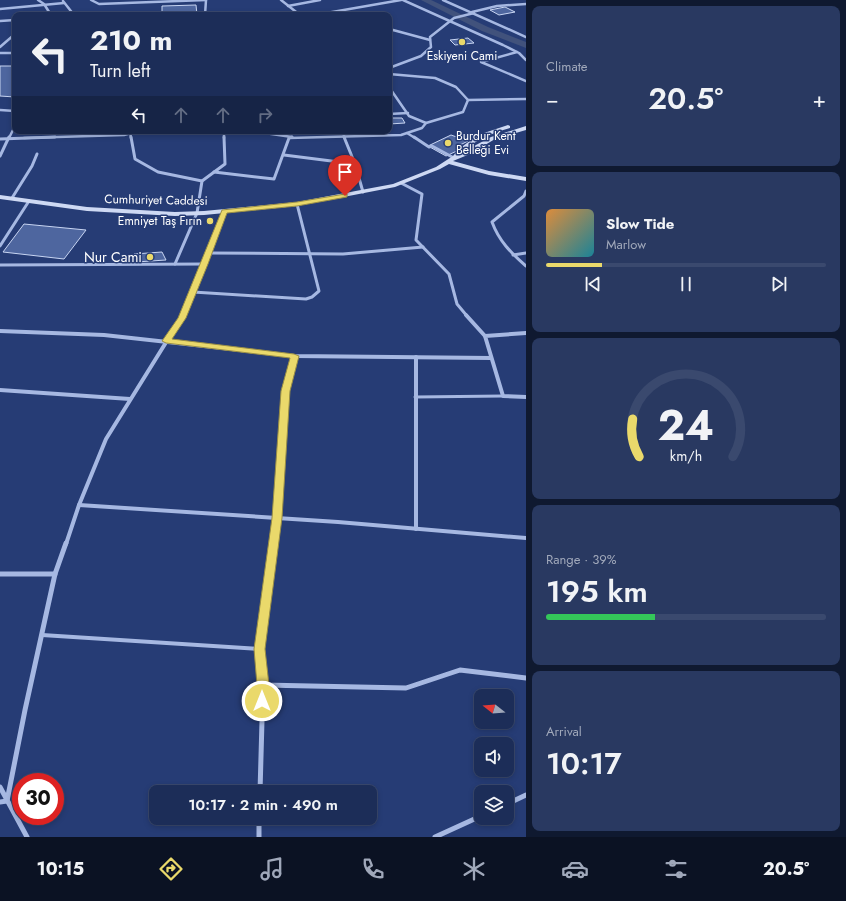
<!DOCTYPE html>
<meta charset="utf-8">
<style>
body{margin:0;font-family:Jost,sans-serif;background:#293961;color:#f1f3f6;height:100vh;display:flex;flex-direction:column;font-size:15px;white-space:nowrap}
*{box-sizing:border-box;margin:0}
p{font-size:13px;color:#a0a8ba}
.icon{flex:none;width:22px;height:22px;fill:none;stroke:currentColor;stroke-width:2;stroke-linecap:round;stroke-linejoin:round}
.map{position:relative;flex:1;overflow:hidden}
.side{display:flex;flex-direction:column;gap:6px;padding:6px;background:#0f1930;width:320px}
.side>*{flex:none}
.guide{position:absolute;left:12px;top:12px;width:380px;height:122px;border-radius:8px;box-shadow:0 2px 6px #0003,0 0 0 1px #3a496e;background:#1c2d58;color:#f1f3f6;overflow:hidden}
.needle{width:26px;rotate:287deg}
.tools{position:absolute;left:474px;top:689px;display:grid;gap:8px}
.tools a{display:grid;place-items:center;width:40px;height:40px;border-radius:8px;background:#1c2d58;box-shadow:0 2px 6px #0003,0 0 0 1px #3a496e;font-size:20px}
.speed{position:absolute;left:12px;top:773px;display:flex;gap:8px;font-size:20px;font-weight:700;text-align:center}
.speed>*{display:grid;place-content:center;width:52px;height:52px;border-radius:50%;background:#1c2d58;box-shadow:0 2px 6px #0003,0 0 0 1px #3a496e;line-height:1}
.speed .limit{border:6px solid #d22;background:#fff;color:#111}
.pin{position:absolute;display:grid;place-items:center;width:34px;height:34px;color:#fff;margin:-41px -17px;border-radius:50% 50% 50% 0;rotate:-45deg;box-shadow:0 0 4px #0007}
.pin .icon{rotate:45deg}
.me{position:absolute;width:44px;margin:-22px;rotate:0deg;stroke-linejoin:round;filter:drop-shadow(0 0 3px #0008)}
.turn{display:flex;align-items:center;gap:14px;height:84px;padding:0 12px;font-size:18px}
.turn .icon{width:52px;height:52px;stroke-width:2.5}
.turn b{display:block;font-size:28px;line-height:34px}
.lanes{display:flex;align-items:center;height:38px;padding:0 12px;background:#0003;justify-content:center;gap:20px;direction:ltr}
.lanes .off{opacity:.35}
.big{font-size:30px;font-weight:600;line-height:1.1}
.side .widget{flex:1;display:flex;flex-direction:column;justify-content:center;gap:6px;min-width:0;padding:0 14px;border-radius:8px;background:#293961}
.side .dial{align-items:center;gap:0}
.dial svg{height:104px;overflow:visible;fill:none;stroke:#3a496e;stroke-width:7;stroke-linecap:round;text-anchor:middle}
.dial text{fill:#f1f3f6;stroke:none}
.song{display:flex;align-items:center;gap:12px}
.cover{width:48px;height:48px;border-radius:6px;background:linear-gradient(135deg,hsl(30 70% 55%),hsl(190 70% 35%))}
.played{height:4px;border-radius:2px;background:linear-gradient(90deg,#ead96b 20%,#3a496e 20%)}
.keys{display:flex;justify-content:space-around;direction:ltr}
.heat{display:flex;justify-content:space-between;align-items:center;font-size:22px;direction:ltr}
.charge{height:6px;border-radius:3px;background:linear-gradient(90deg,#34c759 39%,#3a496e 0)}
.trip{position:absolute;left:149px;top:785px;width:228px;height:40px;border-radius:8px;background:#1c2d58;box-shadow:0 2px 6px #0003,0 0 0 1px #3a496e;font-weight:600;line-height:40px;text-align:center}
.dock{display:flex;height:64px;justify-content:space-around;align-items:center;background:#0b1223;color:#a0a8ba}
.dock .icon{width:28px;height:28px}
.dock .on{color:#ead96b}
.dock b{font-size:18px;color:#f1f3f6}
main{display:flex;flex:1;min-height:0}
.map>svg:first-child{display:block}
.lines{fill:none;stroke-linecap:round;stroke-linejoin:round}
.canal{fill:#41527c;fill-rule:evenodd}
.building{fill:#4e669f;stroke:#c8d5f2}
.service-far1{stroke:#a6b8e2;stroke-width:3}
.service{stroke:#a6b8e2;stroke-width:4}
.minor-far3{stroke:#a6b8e2;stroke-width:2.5}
.minor-far2{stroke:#a6b8e2;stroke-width:3}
.minor-far1{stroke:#a6b8e2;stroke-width:4}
.minor{stroke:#a6b8e2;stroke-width:5}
.secondary{fill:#ced9f3;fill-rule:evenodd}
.route{fill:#ead96b;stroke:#988d46}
.poi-dot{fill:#ead96b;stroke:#263c75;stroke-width:1.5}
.labels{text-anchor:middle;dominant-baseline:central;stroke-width:3;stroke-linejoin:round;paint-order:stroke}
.far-poi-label{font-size:12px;fill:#fff;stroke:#263c75}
.far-street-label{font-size:12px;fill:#fff;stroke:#263c75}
.poi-label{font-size:14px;fill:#fff;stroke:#263c75;text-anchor:end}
</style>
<main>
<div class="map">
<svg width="526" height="837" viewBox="0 0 526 837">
<rect width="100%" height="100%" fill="#263c75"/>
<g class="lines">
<path class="canal" d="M421,0H431L488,27L526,42V48L482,31Z"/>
</g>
<g class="building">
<path d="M196,5L197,15H162V6Z"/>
<path d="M505,7L515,12L499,15L490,10Z"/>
<path d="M468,38L474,43L455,45L450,40Z"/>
<path d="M0,66H15V97L0,96Z"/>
<path d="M389,118H402L405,123L389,124Z"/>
<path d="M451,135L468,141L458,146L459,150L446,156L428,146Z"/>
<path d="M24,224L86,230L64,259L3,252Z"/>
<path d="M162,252L166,260L136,262L134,254Z"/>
</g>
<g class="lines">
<path class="service-far1" d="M415,397L503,396"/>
<path class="service" d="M42,635L260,649"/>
<g class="minor-far3">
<path d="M38,0L44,4L51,15"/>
<path d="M91,0L99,4L206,0"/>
<path d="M281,0L300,15"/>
<path d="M403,0L503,45L519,53L526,60"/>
<path d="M443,0L526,37"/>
<path d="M63,1L74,15"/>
<path d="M288,6L320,0"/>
<path d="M0,9L64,3"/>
<path d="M472,12L497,6L526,4"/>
<path d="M205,15L206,0"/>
<path d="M315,15L401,0"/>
<path d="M0,21L15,20"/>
<path d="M389,31L393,30L430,40"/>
<path d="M0,47L15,34"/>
<path d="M517,52L481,62L526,81"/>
<path d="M0,53H15"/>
<path d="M389,68L421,56L431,47L430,37L454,18L474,13"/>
<path d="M389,87L409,116L426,123"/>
<path d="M468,100L526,99"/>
<path d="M0,110L15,111"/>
<path d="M389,114L408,113"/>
<path d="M130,131L131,138"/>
<path d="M155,131L185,133H251V131"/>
<path d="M251,131L292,137"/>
<path d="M342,131L345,138"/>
<path d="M224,133V138"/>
<path d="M407,133L415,138"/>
<path d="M9,138L15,126"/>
<path d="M24,138L124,135L139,131"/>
<path d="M289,138L401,135L422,128L426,123L463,112L468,100L456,87L435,78L389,74"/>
</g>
<g class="minor-far2">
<path d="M131,137L135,159L158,172L202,181"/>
<path d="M344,137L355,164L363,192"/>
<path d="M414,137L429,147L432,146L454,158"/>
<path d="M0,139L55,137"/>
<path d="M284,155L355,164"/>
<path d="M0,156L9,137"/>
<path d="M214,172L274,179L289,138L292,137"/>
<path d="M401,183L422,194L416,240L449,274L457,304L467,316"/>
<path d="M526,191L524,196L492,222C499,241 511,253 526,266"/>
<path d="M12,198L32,166L37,154"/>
<path d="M0,246L29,201"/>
<path d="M209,253L343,254L423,247"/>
<path d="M513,255L526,253"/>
<path d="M175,264L197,213L202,181L225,164L224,137"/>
<path d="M0,265L205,264"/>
<path d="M193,292L306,299L312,297L319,291L297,204"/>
<path d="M183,316L205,264L224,211"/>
</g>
<g class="minor-far1">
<path d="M466,315L485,336"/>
<path d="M0,331L104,335L294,356L491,358"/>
<path d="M526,333L485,336L503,396L526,397"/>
<path d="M416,357V529"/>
<path d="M0,390L130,399"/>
<path d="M79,505L338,522L526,538"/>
<path d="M66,544L79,505L106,439L183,315"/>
<path d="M274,544L277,518L285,391L294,356"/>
</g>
<g class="minor">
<path d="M0,574H55"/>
<path d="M263,685L406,688L460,670L526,678"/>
<path d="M0,787L27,837"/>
<path d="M260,792L263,685L260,649L274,543"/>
<path d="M0,802L7,801L25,710L55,574L66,543"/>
<path d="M507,804L526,795"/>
<path d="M259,818V837"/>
<path d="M435,837L481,816"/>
</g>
<path class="secondary" d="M508,125L510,126V128C492,133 475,140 461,153L491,137L526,126V130L495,139L470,154L453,161L489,171L526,177V181L489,175L449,164L440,169L395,187L297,206L204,215L175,216L87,211L0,199V195L87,207L175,212L204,211L297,202L393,184L436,167L453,156L459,149L471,140L484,133Z"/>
</g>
<path class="route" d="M345,194H347V197L297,206L227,213L208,264L186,318L172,339L294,354L299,356L290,391L282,518L265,649L269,685L268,701L267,704L262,705L258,704L256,701L257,685L254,649L272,518L281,391L290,358L166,343L162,341L178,318L222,210L297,202Z"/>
<g class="poi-dot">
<circle cx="462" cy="42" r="4"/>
<circle cx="448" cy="143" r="4"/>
<circle cx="210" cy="221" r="4"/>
<circle cx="150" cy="257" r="4"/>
</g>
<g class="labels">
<g class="far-poi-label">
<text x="462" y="56">Eskiyeni Cami</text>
<text x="456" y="136" text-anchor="start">Burdur Kent<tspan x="456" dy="14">Belleği Evi</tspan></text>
<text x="202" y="221" text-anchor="end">Emniyet Taş Fırın</text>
</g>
<g class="far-street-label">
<text transform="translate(156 200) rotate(1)">Cumhuriyet Caddesi</text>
</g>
<g class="poi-label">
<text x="142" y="257">Nur Cami</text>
</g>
</g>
</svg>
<div class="tools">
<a><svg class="needle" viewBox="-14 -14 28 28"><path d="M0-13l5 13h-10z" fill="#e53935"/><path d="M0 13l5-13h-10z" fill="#a0a8ba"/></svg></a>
<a><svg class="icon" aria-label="sound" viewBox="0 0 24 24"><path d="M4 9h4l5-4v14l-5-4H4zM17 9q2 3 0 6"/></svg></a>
<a><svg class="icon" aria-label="layers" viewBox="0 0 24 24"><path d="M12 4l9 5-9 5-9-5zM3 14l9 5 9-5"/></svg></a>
</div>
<div class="speed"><div class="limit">30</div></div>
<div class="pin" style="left:345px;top:196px;background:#d93025"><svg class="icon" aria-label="arrive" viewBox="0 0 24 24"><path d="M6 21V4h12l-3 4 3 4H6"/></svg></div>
<svg class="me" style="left:262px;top:701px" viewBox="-20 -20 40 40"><circle r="17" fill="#ead96b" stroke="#fff" stroke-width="3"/><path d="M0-11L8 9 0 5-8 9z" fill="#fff"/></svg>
<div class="trip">10:17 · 2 min · 490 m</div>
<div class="guide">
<div class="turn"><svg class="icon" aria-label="left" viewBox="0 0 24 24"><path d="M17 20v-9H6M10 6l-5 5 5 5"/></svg><div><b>210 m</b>Turn left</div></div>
<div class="lanes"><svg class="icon" aria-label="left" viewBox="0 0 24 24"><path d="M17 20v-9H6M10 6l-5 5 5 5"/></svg><svg class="icon off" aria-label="ahead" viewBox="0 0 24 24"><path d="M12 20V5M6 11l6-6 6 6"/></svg><svg class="icon off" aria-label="ahead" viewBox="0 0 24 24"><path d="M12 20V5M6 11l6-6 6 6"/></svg><svg class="icon off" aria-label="right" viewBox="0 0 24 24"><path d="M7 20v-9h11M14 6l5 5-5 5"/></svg></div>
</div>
</div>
<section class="side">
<div class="widget"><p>Climate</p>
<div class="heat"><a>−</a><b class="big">20.5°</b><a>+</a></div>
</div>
<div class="widget">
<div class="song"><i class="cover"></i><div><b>Slow Tide</b><p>Marlow</p></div></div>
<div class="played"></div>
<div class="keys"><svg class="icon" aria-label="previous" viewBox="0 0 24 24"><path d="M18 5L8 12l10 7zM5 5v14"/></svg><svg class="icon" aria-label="pause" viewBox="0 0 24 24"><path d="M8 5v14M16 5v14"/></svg><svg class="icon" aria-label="next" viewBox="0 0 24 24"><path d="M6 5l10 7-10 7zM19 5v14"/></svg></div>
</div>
<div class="widget dial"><svg viewBox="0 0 100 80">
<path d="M14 69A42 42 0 1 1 86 69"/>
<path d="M14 69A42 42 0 0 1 9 40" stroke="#ead96b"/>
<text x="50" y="56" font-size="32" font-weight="700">24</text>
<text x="50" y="72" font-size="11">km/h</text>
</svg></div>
<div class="widget"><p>Range · 39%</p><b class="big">195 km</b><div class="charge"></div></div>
<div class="widget"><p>Arrival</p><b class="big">10:17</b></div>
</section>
</main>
<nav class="dock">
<b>10:15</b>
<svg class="icon on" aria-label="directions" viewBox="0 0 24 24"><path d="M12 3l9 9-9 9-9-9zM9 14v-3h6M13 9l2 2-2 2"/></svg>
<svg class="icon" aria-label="music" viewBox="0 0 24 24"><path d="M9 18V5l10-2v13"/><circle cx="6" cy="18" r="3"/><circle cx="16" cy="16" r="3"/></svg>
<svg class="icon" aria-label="phone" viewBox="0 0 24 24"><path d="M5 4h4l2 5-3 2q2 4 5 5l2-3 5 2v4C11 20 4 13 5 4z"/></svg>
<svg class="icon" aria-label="climate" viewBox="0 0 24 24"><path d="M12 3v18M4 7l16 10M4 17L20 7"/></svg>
<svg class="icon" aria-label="car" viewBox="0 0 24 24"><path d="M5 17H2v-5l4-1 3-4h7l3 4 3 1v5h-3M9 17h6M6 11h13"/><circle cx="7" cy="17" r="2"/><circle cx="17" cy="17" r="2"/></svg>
<svg class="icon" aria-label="filters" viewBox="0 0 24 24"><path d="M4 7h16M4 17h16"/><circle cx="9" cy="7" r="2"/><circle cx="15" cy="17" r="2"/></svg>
<b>20.5°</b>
</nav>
